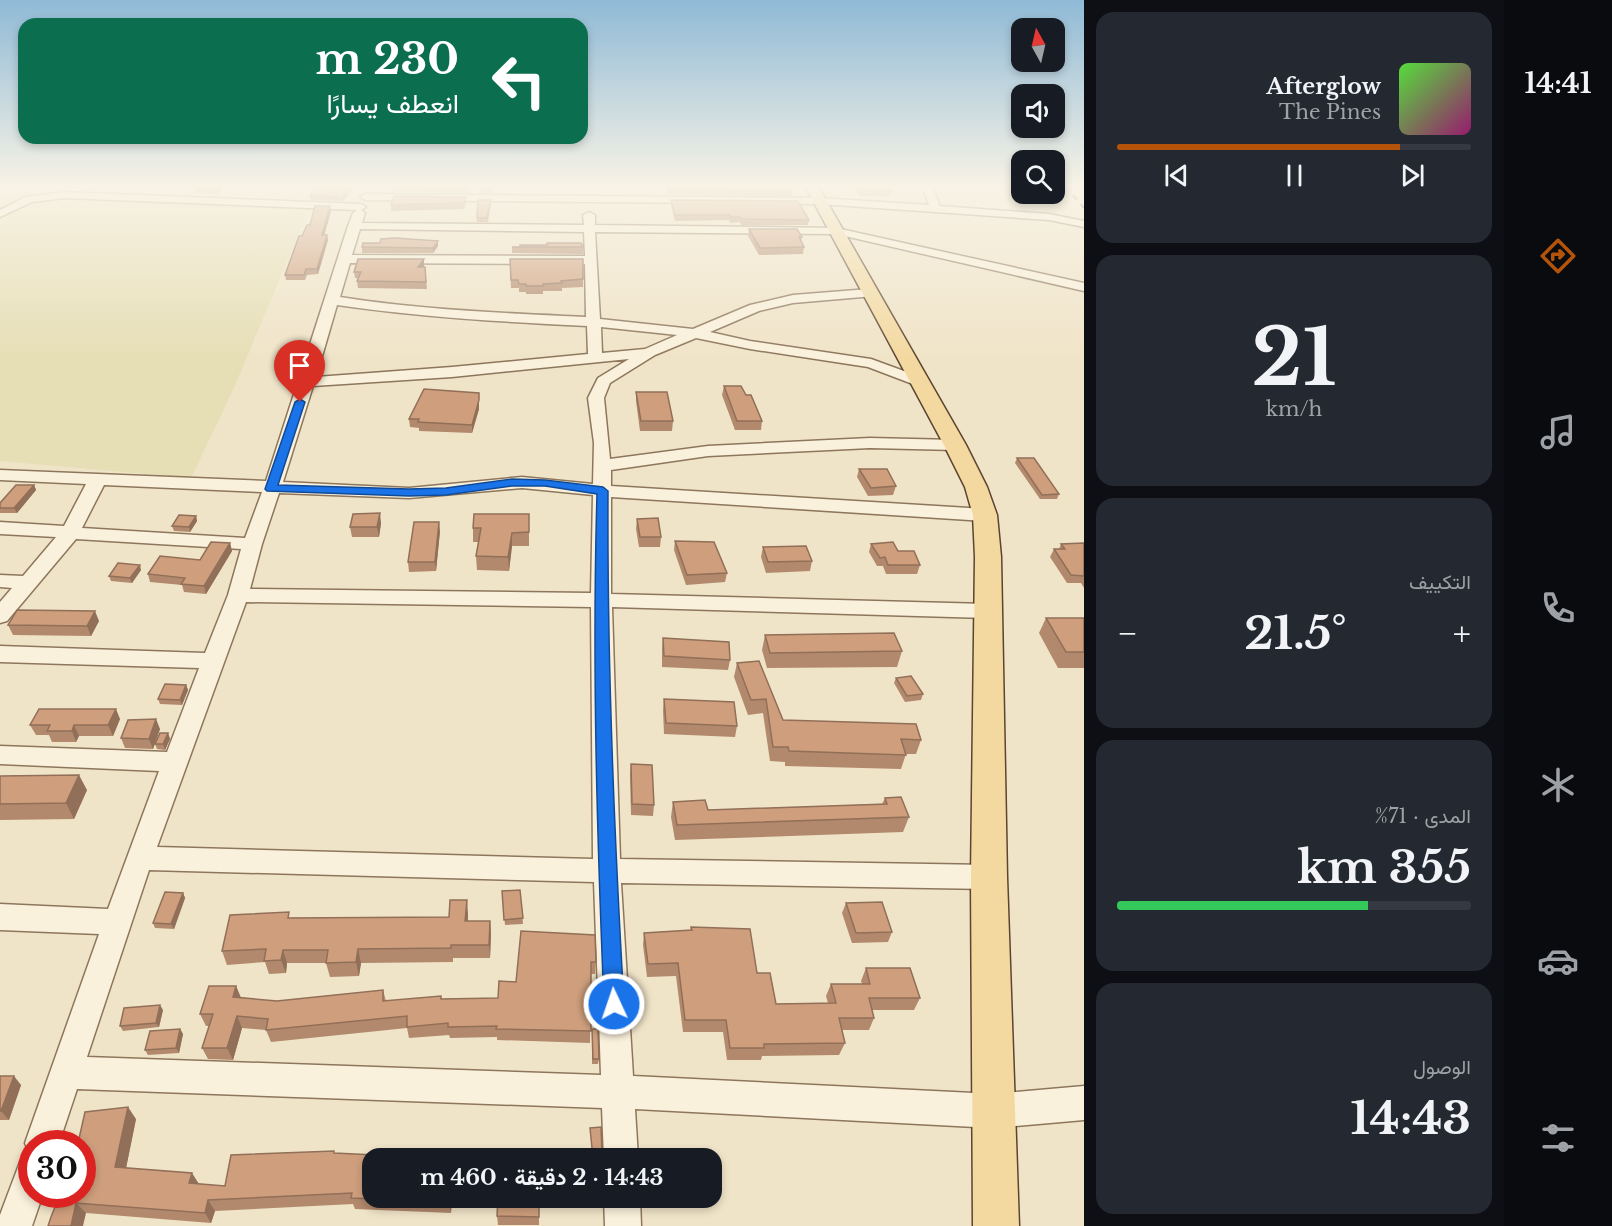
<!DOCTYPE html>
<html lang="ar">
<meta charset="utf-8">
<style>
body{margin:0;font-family:"Libre Baskerville",Vazirmatn,serif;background:#242831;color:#f1f3f6;direction:rtl;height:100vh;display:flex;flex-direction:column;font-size:22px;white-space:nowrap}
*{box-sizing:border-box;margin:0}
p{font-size:20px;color:#9ea1a6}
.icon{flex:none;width:33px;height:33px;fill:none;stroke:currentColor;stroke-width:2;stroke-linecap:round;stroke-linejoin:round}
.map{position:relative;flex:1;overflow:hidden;direction:ltr}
.side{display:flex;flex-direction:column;gap:12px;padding:12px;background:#0d0f14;width:420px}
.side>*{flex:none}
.top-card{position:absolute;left:18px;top:18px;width:570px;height:126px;border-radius:18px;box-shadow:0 3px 9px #0003;direction:rtl;background:#0b6e4f;color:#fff;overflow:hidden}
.needle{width:39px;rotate:352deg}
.controls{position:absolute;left:1011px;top:18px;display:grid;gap:12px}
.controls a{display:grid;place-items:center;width:54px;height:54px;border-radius:12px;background:#171b24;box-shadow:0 3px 9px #0003;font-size:30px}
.speed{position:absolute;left:18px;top:1130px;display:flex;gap:12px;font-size:30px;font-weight:700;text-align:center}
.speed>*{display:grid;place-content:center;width:78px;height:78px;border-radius:50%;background:#171b24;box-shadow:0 3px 9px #0003;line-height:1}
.speed .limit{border:9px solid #d22;background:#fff;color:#111}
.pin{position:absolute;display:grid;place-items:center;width:51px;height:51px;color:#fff;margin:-62px -26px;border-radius:50% 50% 50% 0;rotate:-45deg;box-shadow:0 0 6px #0007}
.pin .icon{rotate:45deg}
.me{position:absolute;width:66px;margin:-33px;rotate:357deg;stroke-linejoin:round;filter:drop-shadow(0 0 4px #0008)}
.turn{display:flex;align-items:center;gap:21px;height:126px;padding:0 30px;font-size:27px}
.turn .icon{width:78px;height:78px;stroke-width:2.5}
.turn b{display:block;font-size:42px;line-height:51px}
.big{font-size:45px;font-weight:700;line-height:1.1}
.side .card{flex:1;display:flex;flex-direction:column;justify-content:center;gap:9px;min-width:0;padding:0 21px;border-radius:18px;background:#242831}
.side .dial{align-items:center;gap:0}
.dial b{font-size:78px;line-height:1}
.song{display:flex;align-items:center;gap:18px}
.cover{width:72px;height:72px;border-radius:9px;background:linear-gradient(135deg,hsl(110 70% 55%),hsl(320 70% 35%))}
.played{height:6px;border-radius:3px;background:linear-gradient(90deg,#b45309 80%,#363941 80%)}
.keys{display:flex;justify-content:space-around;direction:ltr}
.heat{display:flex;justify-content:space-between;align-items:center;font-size:33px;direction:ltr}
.charge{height:9px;border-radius:4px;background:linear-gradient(90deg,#34c759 71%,#363941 0)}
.trip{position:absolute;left:362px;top:1148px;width:360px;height:60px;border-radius:18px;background:#171b24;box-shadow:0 3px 9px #0003;font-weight:700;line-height:60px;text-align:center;direction:rtl}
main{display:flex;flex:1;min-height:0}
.tab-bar{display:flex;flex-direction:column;width:108px;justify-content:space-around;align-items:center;background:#090b0e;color:#9ea1a6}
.tab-bar .icon{width:42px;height:42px}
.tab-bar .active{color:#b45309}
.tab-bar b{font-size:27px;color:#f1f3f6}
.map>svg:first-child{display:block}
.farmland{fill:#e6deb5}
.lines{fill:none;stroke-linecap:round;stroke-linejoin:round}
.minor-casing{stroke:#8d765c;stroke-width:3}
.major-casing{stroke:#5b4430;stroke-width:3}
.minor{fill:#faf1dc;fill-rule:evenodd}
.major{fill:#f3d9a0;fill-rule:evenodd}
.rail{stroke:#3d2e20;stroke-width:2;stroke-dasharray:6 6;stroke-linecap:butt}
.wall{fill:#b2896c}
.shaded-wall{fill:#916f58}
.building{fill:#cf9f7d;stroke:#916f58;stroke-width:1.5}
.route{fill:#1a73e8;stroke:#114b97;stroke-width:1.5}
</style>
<main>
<nav class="tab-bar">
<b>14:41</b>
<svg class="icon active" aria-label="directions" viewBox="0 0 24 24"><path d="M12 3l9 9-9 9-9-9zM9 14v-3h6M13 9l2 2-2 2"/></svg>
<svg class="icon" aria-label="music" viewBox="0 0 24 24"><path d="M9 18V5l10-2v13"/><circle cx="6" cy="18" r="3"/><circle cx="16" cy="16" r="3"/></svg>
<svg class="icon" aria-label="phone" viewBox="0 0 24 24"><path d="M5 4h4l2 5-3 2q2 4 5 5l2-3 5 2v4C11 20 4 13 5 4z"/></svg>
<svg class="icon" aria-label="climate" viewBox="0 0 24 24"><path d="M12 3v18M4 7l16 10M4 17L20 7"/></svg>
<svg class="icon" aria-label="car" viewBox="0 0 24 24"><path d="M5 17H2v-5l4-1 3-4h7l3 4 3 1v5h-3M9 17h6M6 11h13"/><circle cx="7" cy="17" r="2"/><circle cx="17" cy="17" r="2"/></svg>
<svg class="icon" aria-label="filters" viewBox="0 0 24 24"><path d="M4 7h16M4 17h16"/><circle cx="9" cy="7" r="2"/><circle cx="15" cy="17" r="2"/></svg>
</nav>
<section class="side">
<div class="card">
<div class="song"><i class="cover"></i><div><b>Afterglow</b><p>The Pines</p></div></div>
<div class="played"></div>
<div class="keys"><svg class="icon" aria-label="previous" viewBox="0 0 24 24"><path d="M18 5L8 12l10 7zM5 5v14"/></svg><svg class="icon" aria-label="pause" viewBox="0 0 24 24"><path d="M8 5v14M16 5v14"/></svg><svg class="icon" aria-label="next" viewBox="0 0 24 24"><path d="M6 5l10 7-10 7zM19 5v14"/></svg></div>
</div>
<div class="card dial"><b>21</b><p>km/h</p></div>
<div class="card"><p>التكييف</p>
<div class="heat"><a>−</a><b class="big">21.5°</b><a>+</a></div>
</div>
<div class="card"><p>المدى · 71%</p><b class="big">355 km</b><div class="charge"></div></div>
<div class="card"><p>الوصول</p><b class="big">14:43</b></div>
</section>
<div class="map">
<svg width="1084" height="1226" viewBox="0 0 1084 1226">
<rect width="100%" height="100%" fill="#f0e4c8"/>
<path class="farmland" d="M0,186H130L112,196L311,205L233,390L191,478L0,461Z"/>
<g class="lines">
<defs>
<g id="minor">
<path d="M922,186H932L940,206L1049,214L1084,221V227L1049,220L819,204L365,200L360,197L365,194L819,198L929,205Z"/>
<path d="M65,192L361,204L366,207L361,210L365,213L362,223L584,225L583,215L589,212L595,215V225L836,228L1084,283V291L836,234L595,232L600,319L693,329L750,305L793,295L869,289L874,290L876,293L874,296L793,303L759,311L710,332L750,341L871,359L923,378L926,381L918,386L868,367L750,349L696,338L655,355L610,383L604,398L610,459L708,446L870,438L955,440L963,445L955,450L870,448L708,456L611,470V486L985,509L992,511L994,515L992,519L985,521L611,497V594L987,604L994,606L997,611L994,616L987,618L612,607L620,859L989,865L999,869L1003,877L999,885L989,889L621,883L633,1076L994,1094L1084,1086V1120L994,1128L635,1109L638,1158H604L602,1108L77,1089L59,1143H32L30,1155L25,1143L99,934L0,930V904L108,909L159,771L0,764V746L167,752L199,668L0,662V646L205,653L228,595L241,549L76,539L7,621L0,623V602L12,588L0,587V575L23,576L56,537L0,534V522L64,526L86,484L0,480V470L266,481L348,226L353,213L357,210L65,198L32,202L0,217V210L25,197ZM360,229L584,232L585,256L352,255ZM350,263L585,264L586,317C504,313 422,310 340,297ZM337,305C420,317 503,322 587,326L588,354L452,367L316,377ZM601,327L677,335L645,349L602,353ZM629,359L598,378L588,398L594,443L593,484L522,477L409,488L283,482L313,386L452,377ZM104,485L262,492L245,538L82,528ZM522,488L593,495L591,593L250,589L262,544L279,493L409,498ZM246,602L591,607L593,859L157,847ZM149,870L594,882L601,1075L87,1057Z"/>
<path d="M32,1157V1194H43L32,1226H0V1215L20,1162Z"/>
<path d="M604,1197H640L641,1226H605Z"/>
</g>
<path id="major" d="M805,186H818L966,445L987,487L997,515L1001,557L1007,877L1019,1226H973L971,877L975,557L973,515L965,487L944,445Z"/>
</defs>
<use href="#minor" class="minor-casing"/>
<use href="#major" class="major-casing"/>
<use href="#minor" class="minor"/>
<use href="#major" class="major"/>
<path class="rail" d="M1065,186L1084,208"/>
</g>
<g class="wall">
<path d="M199,186H225L218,194L197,193L196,190Z"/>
<path d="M355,186L343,201L311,200L310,196Z"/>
<path d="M392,186H471L469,193L392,191Z"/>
<path d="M478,186H494L493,193H479Z"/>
<path d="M665,186H789L792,191L791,196L668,194Z"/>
<path d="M850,186H886L891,191L890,196H860Z"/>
<path d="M965,186H998L997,189L967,188Z"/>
<path d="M478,200L491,203L488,222H477Z"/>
<path d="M671,200L809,220L808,225H741L740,222L730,223L729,220L675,221L671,205Z"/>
<path d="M466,203L464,209L391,211V205Z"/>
<path d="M331,211L324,235L328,240L318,274L307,275L305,280H286L285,275L302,236L310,225Z"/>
<path d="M749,229L802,237L801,241L804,247L803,254L759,255L748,236Z"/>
<path d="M438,241V246L433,253H362V247L380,243Z"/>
<path d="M547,245L583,247V254L512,253V247Z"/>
<path d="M510,259H583V287L562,288V291H543V294H526V292H519V288H511Z"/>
<path d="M424,266V267H425L427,289L358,288L357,281L358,278H355L354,272Z"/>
<path d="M724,386L746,395L762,421L761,430H735L722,395Z"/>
<path d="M636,392L673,421L672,431H640L636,401Z"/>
<path d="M479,409L472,433L419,431V428L410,427L409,419Z"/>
<path d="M1017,458L1059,494L1057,499H1040L1015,463Z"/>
<path d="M859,469L896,486L893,495L868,496L857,477Z"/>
<path d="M34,485L36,490L17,513H0V503Z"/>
<path d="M529,514V546H512L509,571L477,570L476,556L479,542H473V528Z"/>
<path d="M196,516L197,521L190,532L174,531L172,526Z"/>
<path d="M637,519L661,537L660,547H639L636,529Z"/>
<path d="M381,523L379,537H352L350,527Z"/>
<path d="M440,531L436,571L409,572L408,562Z"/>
<path d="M675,541L727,573L725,582L686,585L674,550Z"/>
<path d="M230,543L232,551L206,594L184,592L182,585L150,582L148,574L200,560Z"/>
<path d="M1084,543V588L1081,583H1067L1050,557L1054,549H1059L1061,544Z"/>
<path d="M871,544L898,551L920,565L917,574H886L883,566H877L869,552Z"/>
<path d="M763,547L812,561L810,571L766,573L761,557Z"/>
<path d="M141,570L132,583L111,581L109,576Z"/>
<path d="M1046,618H1084V668H1058L1039,633Z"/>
<path d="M99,621L91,636L13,635L8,625Z"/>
<path d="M765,635L902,651L897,667L767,668L762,650Z"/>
<path d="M663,638L730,660L728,670L662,667V648Z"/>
<path d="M737,663L783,720L921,740L916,754H906L901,769L785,766V762L770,761L763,713L748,715L734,677Z"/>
<path d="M896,678L923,694L921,700L905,702L894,683Z"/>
<path d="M186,685L188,690L182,705L160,704L158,699Z"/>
<path d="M664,699L737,726L735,737L664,734L663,710Z"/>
<path d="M120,719L113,736H79L76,742H52L49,735H36L30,725Z"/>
<path d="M160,729L153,749L125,748L121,738Z"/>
<path d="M168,733L170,739L165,750L157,749L155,744Z"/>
<path d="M631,764L654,805L653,816L631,815L630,775Z"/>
<path d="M0,776L87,790L74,819L0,820Z"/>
<path d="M885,798L909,817L903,832L675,840L671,817L673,802L708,810L882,804Z"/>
<path d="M520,890L523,924L505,925L502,891Z"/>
<path d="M183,893L185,898L174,929L155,928L153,923Z"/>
<path d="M846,903L892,932L888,942L852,943L842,913Z"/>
<path d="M468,914V921H490L491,934L490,958H453V962L361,963L359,976L330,977L326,963H287L286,973L269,974L265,962L227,965L222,951L290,918L449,917Z"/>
<path d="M691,927L757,973L776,1004L828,1003L826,996L831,984H862L861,981L866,968L920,998L914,1010H872L874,1018L869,1030H842L845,1043L839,1055L762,1056L761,1060H727L723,1032H683L676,976L647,977L643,945L644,933L690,930Z"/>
<path d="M521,931L596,962L595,974H591L590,1043L497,1040V1037L450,1038L449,1035L409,1038L407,1028L271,1042L266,1030L242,1028L233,1060L208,1059L202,1048L209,1026H206L200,1014L236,986L241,998L277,1001L383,990L386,1001L498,998L516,982Z"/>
<path d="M163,1010L159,1027L123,1031L120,1026Z"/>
<path d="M180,1029L183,1034L179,1053L148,1055L145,1050Z"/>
<path d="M592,1034L599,1059L598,1064H592Z"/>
<path d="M0,1076L21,1085L9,1120H0Z"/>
<path d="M136,1119L126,1168L199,1184L225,1186L335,1153L372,1197H452L451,1213L355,1209L353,1204L215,1211L211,1223L86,1213L48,1226Z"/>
<path d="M539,1197V1225H498L497,1216Z"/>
</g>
<g class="shaded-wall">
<path d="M221,186H225L218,194L217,190Z"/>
<path d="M352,186H355L343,201L342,197Z"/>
<path d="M330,206L331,211L323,240L322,235Z"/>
<path d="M327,235L328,240L318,274L317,269Z"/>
<path d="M438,241V246L433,253V248Z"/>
<path d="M424,259V266L419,273L418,267Z"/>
<path d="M479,400V409L472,433V425Z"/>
<path d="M34,485L36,490L17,513L14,508Z"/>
<path d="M380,513L381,523L379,537L377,527Z"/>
<path d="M196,516L197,521L190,532L189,527Z"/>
<path d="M439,522L440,531L436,571L435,562Z"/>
<path d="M512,533V546L509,571L508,557Z"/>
<path d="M230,543L232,551L206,594L204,586Z"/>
<path d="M140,565L141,570L132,583L130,578Z"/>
<path d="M95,611L99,621L91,636L87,626Z"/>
<path d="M186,685L188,690L182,705L180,700Z"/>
<path d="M116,709L120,719L113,736L108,725Z"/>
<path d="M156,719L160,729L153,749L149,739Z"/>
<path d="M74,725L79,736L76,742L72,731Z"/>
<path d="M168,733L170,739L165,750L163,744Z"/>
<path d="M79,775L87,790L74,819L66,803Z"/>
<path d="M183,893L185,898L174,929L171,924Z"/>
<path d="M467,900L468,914L467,935L465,921Z"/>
<path d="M490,921L491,934L490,958L489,945Z"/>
<path d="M358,949L361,963L359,976L356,962Z"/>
<path d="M283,950L287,963L286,973L281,960Z"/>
<path d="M236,986L241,998L233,997Z"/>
<path d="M160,1005L163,1010L159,1027L156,1023Z"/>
<path d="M237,1016L242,1028L233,1060L227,1048Z"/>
<path d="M180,1029L183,1034L179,1053L176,1048Z"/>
<path d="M14,1076L21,1085L9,1120L1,1111Z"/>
<path d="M128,1107L136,1119L124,1178L115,1167Z"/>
<path d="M192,1173L199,1184L189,1183Z"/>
<path d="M449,1197H452L451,1213L449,1202Z"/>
<path d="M208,1200L215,1211L211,1223L205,1213Z"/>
<path d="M76,1203L86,1213L83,1226H71Z"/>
</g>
<g class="building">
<path d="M200,186H221L217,190H196Z"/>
<path d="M316,186H352L342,197L310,196Z"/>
<path d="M399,186H469V188Z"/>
<path d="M478,186H493V188L478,187Z"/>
<path d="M667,186H789L792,191L668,190Z"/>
<path d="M856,186H886L891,191H861Z"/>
<path d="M394,196L466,197L464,203L391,205Z"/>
<path d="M478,200H491L487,218H477Z"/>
<path d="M671,200L798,201L809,220L742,219L740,217H730V215H675Z"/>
<path d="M315,206H330L322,235H327L317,269H306L304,275H285L299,236H302L307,225H310Z"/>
<path d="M749,229H797L802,237H799L804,247L760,248Z"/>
<path d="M395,238L438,241L433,248L362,247L363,243H380L381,239Z"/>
<path d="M547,243H581L583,247H512H520V245H547Z"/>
<path d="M358,259H424L418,267H425L426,282L357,281L361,272H354Z"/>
<path d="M510,259H583V279L561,281L562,283L543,284V286H526V284H519L518,280H511Z"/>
<path d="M724,386H741L746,395H751L762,421H737Z"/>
<path d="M424,389L479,393V400L472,425L418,422L419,419H409Z"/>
<path d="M636,392H667L673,421H641Z"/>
<path d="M1017,458H1034L1059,494L1042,495Z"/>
<path d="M859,469H887L896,486L871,488Z"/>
<path d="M16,485H34L14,508H0V503Z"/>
<path d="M380,513L377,527H350L353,514Z"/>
<path d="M474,514H529V532L512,533L508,557L476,556L481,528H473Z"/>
<path d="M179,515L196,516L189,527L172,526Z"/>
<path d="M658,518L661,537H640L637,519Z"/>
<path d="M414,522H439L435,562H408Z"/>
<path d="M675,541L714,542L727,573L687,575Z"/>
<path d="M211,542L230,543L204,586L181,584L185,578L148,574L160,556L200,560Z"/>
<path d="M893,542L898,551H914L920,565H888L885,557L880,558L871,544Z"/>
<path d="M1084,543V576L1071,575L1054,549H1065L1061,544Z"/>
<path d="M806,546L812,561L768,562L763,547Z"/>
<path d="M118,563L140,565L130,578L109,576Z"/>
<path d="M17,610L95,611L87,626L8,625Z"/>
<path d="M1046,618H1084V652H1066Z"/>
<path d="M894,633L902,651L770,653L765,635Z"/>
<path d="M663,638L729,642L730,660L664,656Z"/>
<path d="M759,661L783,720L916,724L921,740L901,739L906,755L789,751L788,747H773L766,699L751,700L737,663Z"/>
<path d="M911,676L923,694L907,696L896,678Z"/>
<path d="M165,684L186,685L180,700L158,699Z"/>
<path d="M664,699L734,702L737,726L666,723Z"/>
<path d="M39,709H116L108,725H74L72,731H47L50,725H30Z"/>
<path d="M156,719L149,739L121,738L128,720Z"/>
<path d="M160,733H168L163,744H155Z"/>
<path d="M631,764L652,765L654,805L632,804Z"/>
<path d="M79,775L66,803L0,804V776Z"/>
<path d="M901,797L909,817L677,825L673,802L705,800L708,810L887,804L885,798Z"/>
<path d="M520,890L523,918L504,920L502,891Z"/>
<path d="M165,892L183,893L171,924L153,923Z"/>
<path d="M450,900H467L465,921H490L489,945H451V948L358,949L356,962L326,963L328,950H283L281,960L264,961L266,949L222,951L230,915L289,912L288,918L449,917Z"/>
<path d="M882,902L892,932L856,933L846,903Z"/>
<path d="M691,927L750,929L757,973H770L776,1004L836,1003L831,984H870L866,968H910L920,998H869L874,1018H839L845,1043L764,1044V1048H730L726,1020H685L678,963L648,964L644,933L692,930Z"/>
<path d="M521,931L595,935L596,962H591V1031L496,1029L497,1026L448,1027V1023L407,1027V1016L266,1030L268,1019L237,1016L227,1048H202L213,1014H200L209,986H236L233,997L277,1001L383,990V1001L441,996V999L498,998L499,981L516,982Z"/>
<path d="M160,1005L156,1023L120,1026L124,1008Z"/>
<path d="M180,1029L176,1048L145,1050L150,1031Z"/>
<path d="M592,1029H598L599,1059H593Z"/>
<path d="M0,1076H14L1,1111H0Z"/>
<path d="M128,1107L115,1167L192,1173L189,1183L225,1186L231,1155L334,1151V1153L439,1158H372V1197H449V1202L351,1198L352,1193L208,1200L205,1213L76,1203L71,1226H48L51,1217L60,1194H82V1143H78L85,1112Z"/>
<path d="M601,1127L602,1154L612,1156V1158H593L590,1128Z"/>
<path d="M498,1197H539V1217L497,1216Z"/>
</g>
<linearGradient id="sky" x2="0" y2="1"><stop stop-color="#8fbad6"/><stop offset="0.52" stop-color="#f8f3e6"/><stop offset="1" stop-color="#f8f3e6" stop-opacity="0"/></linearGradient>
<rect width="1084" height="358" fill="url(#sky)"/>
<path class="route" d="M300,399L305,402L278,485L409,489L446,488L512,479L545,480L603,487L608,491C607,662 614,833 624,1004L621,1010L614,1013L607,1010L604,1004C597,834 592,664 597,494L545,486H512L446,495L409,496L267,491L265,489L295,402Z"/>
</svg>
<div class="controls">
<a><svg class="needle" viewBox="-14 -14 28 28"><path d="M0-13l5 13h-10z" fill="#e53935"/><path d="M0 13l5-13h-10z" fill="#9ea1a6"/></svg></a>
<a><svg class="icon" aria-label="sound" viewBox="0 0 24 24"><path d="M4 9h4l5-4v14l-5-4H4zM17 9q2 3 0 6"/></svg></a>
<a><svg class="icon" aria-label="search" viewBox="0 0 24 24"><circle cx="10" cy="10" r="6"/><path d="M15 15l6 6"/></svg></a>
</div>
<div class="speed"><div class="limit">30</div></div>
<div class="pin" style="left:300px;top:402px;background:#d93025"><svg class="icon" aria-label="arrive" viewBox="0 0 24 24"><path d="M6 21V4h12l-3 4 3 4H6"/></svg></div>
<svg class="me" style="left:614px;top:1004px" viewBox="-20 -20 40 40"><circle r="17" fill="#1a73e8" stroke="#fff" stroke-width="3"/><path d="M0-11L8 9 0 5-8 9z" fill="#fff"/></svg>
<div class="trip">14:43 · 2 دقيقة · 460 m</div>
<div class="top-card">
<div class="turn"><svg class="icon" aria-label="left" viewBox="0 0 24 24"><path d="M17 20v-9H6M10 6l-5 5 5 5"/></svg><div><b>230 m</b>انعطف يسارًا</div></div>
</div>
</div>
</main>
